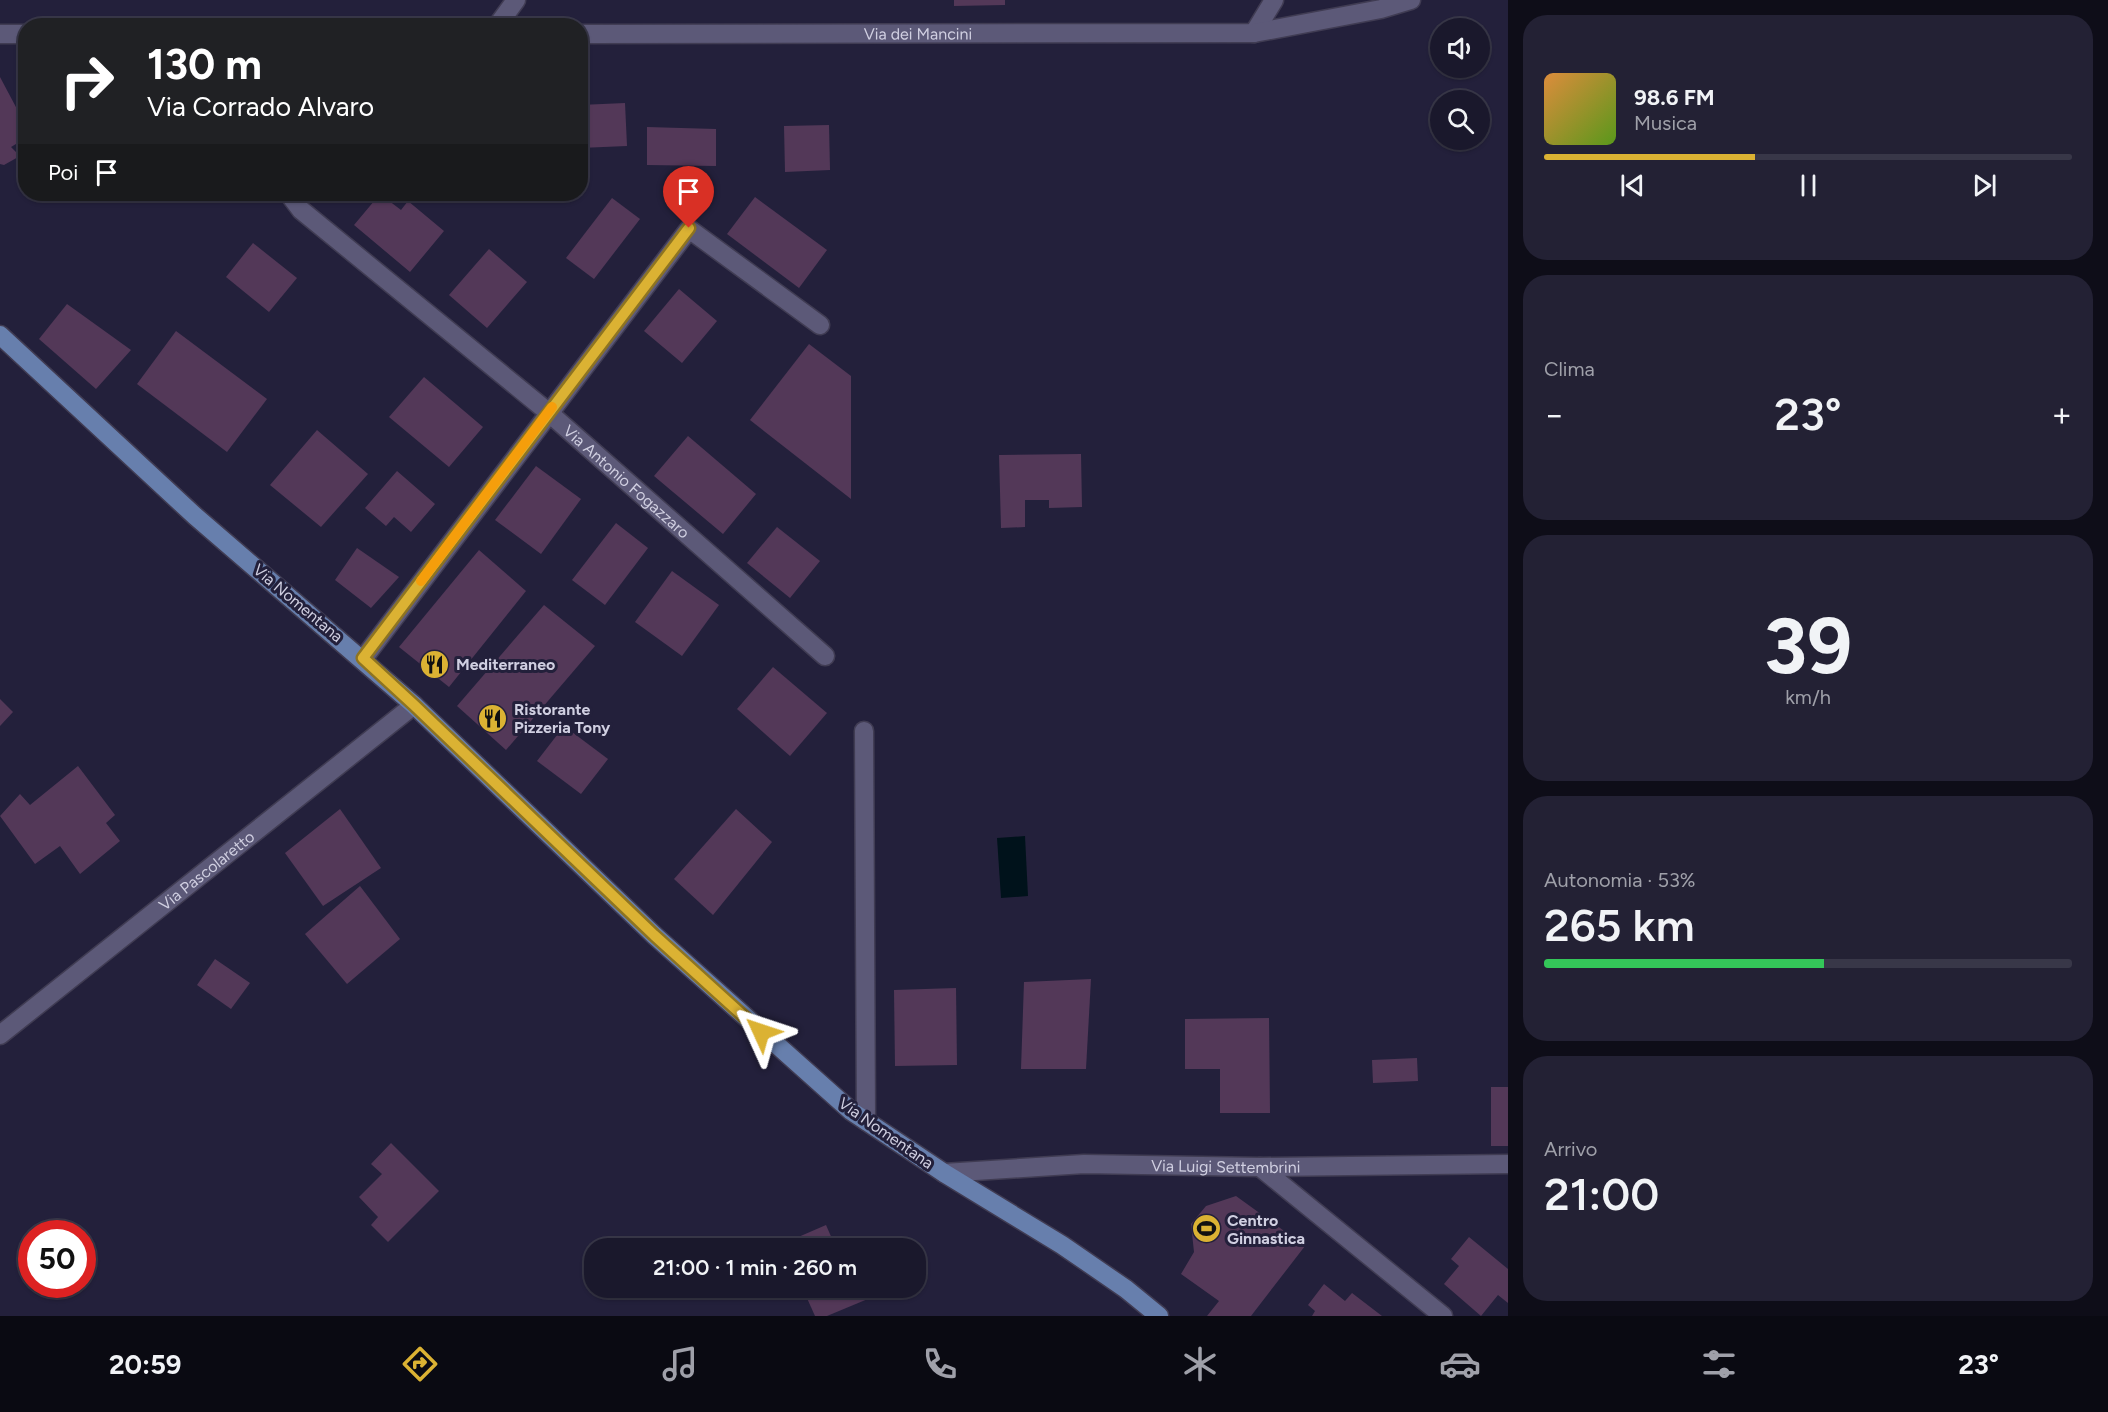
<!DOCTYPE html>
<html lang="it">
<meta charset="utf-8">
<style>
body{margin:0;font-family:Figtree,sans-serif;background:#232134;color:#f1f3f6;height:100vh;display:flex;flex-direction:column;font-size:22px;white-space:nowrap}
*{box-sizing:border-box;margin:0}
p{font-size:20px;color:#9fa0a9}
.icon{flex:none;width:33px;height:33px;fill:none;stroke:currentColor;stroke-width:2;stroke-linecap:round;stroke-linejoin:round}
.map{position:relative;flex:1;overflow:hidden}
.drawer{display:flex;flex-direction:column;gap:15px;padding:15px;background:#0e0d18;width:600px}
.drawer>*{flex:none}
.banner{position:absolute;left:18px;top:18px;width:570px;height:183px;border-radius:24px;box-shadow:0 2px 4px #0004,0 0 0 2px #383748;background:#202124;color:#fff;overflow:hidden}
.buttons{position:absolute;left:1430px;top:18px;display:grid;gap:12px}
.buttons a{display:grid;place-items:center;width:60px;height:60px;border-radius:50%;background:#1a182c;box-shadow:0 2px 4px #0004,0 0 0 2px #383748;font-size:30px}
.speed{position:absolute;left:18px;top:1220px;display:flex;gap:12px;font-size:30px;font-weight:700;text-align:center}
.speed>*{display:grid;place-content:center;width:78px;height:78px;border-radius:50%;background:#1a182c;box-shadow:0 2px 4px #0004,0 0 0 2px #383748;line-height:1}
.speed .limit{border:9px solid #d22;background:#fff;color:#111}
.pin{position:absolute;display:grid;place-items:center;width:51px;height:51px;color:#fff;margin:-62px -26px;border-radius:50% 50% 50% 0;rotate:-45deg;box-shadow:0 0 6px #0007}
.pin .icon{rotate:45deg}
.me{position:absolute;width:66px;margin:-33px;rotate:312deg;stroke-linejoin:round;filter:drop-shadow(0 0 4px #0008)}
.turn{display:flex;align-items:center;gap:21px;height:126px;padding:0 30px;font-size:27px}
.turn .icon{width:78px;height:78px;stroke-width:2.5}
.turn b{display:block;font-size:42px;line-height:51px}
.then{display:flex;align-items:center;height:57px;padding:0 30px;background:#0003;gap:12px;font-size:22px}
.big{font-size:45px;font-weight:600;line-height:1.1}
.drawer .card{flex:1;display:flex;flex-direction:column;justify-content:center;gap:9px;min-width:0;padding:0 21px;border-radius:24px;background:#232134}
.drawer .dial{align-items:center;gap:0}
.dial b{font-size:78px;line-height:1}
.song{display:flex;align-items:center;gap:18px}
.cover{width:72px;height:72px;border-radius:9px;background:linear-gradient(135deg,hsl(30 70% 55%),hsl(90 70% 35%))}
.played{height:6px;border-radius:3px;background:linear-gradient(90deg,#dbb233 40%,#383748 40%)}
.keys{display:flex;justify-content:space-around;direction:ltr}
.heat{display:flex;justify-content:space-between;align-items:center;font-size:33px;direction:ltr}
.charge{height:9px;border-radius:4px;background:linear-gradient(90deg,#34c759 53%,#383748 0)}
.trip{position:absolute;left:584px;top:1238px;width:342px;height:60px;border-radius:24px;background:#1a182c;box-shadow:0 2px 4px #0004,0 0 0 2px #383748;font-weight:600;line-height:60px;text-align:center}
.dock{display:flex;height:96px;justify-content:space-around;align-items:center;background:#0a0a12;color:#9fa0a9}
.dock .icon{width:42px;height:42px}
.dock .current{color:#dbb233}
.dock b{font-size:27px;color:#f1f3f6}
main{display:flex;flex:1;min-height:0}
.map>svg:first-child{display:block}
.water{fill:#00121b}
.building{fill:#533858}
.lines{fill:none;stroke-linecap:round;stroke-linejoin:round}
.minor-casing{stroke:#403c53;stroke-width:21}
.major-casing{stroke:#403c53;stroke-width:21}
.minor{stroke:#5c5978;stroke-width:18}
.major{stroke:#677fad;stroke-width:18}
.route-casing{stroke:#8e7421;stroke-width:15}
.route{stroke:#dbb233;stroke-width:10}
.slow{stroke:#f59e0b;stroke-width:10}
.labels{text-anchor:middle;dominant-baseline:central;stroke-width:6;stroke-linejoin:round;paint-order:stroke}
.street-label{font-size:16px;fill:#d0cfe1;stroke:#23203b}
.poi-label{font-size:16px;font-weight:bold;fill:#d0cfe1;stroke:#23203b;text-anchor:start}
</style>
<main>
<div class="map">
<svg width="1508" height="1316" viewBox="0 0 1508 1316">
<rect width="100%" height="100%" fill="#23203b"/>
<path class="water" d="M1025,836L1028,896L1001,898L997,838Z"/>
<g class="building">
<path d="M954,0H1005V5L954,6Z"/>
<path d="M0,77L26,126V138L11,147L20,156L4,165L0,164Z"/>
<path d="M625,103L627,146L580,148V105Z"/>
<path d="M829,125L830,170L785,172L784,126Z"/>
<path d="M647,127L716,129V166L647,165Z"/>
<path d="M380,194L401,210L408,201L444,231L410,272L354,225Z"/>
<path d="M755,197L827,250L799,288L727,234Z"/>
<path d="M612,198L640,219L594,279L566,258Z"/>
<path d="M253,243L297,278L269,312L226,277Z"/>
<path d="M489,249L527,282L487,328L449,295Z"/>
<path d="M679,289L717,321L682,363L644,331Z"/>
<path d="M67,304L131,350L96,389L39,339Z"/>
<path d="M176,331L267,399L227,452L137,384Z"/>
<path d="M809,344L851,376V499L750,420Z"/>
<path d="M424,377L483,427L449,467L389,417Z"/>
<path d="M317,430L368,474L321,527L270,485Z"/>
<path d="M688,436L756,494L723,534L654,476Z"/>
<path d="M1081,454L1082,507L1049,508V500H1025V527L1001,528L999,455Z"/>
<path d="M536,466L581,499L541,554L495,520Z"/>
<path d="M397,471L435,504L411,532L394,517L386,526L365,508Z"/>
<path d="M616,523L648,548L605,605L572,580Z"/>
<path d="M777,527L820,561L790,598L747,563Z"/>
<path d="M357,548L399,577L371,608L335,580Z"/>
<path d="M479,550L526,591L449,687L399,647Z"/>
<path d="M672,571L719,605L682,656L635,622Z"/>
<path d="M544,605L595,646L506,750L457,706Z"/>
<path d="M773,667L827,713L790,756L737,709Z"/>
<path d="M0,699L13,712L0,726Z"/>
<path d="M564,726L608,759L581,794L537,761Z"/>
<path d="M78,766L115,815L106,823L120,841L80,874L60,846L35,864L0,816L20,794L30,805Z"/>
<path d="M340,809L381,868L323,906L285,853Z"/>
<path d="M736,809L772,842L713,915L674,879Z"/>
<path d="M360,886L400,939L347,984L305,934Z"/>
<path d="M215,959L250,983L231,1009L197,985Z"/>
<path d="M1091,979L1086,1069H1021L1024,982Z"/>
<path d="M956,988L957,1065L895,1066L894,990Z"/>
<path d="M1269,1018L1270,1113H1220V1069H1185V1019Z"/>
<path d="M1417,1058L1418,1081L1373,1083L1372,1060Z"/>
<rect x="1491" y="1087" width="17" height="59"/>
<path d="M391,1143L439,1191L388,1242L371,1225L378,1217L359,1197L382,1174L371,1164Z"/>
<path d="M1236,1196L1305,1246L1251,1316H1207L1219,1301L1181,1274L1194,1252L1191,1224L1206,1206Z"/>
<path d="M826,1225L836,1248H800L796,1238Z"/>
<path d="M1469,1237L1508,1269V1303L1498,1295L1481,1316L1444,1284L1459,1266L1451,1259Z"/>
<path d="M1324,1284L1345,1301L1352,1293L1382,1316H1312L1315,1311L1308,1305Z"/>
<path d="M802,1287H871L875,1296L827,1316H815Z"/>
</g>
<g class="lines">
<defs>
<g id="minor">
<path d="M497,26L516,0"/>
<path d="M1254,33L1274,0"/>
<path d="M0,34H26"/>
<path id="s1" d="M580,34L1254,33L1381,9L1411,0"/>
<path id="s2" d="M289,194L301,210L548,412L825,656"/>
<path d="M363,659L689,229L820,325"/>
<path d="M864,731L866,1121"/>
<path id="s3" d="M0,1035L414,705"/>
<path d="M1260,1167L1443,1316"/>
<path id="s4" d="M944,1173L1084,1164L1260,1167L1508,1164"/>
</g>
<path id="major" d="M0,335L195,516L414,705L654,935L851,1111L944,1173L1062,1245L1126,1289L1159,1316"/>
</defs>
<use href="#minor" class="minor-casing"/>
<use href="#major" class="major-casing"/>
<use href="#minor" class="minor"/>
<use href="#major" class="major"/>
</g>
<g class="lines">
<defs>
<path id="route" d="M689,228L363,658L414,705L654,935L761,1032"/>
</defs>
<use href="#route" class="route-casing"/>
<use href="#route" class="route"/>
<path class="slow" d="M421,581L552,407"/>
</g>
<defs>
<symbol id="restaurant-disc" viewBox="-11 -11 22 22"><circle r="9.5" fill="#dbb233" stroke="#23203b"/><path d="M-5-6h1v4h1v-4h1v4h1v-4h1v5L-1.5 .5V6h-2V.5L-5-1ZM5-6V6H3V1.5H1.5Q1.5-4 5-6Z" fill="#111"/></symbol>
<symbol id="stadium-disc" viewBox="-11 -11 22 22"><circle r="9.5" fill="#dbb233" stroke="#23203b"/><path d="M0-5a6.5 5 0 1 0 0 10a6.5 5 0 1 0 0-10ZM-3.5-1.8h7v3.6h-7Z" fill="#111"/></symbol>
</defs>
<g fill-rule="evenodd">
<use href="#restaurant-disc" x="418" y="648" width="33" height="33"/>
<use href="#restaurant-disc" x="476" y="702" width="33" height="33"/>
<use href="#stadium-disc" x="1190" y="1212" width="33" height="33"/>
</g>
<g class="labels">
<g class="street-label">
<text stroke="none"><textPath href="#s1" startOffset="338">Via dei Mancini</textPath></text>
<text stroke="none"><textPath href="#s2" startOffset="444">Via Antonio Fogazzaro</textPath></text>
<text transform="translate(298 603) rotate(40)">Via Nomentana</text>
<text stroke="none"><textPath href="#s3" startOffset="264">Via Pascolaretto</textPath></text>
<text transform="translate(886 1133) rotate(35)">Via Nomentana</text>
<text stroke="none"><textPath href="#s4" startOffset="282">Via Luigi Settembrini</textPath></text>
</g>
<g class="poi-label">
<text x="456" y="664">Mediterraneo</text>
<text x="514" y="709">Ristorante<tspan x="514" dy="18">Pizzeria Tony</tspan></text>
<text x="1227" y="1220">Centro<tspan x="1227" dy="18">Ginnastica</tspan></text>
</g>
</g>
</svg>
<div class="buttons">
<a><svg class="icon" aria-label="sound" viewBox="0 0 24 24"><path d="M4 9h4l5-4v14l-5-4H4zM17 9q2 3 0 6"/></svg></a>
<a><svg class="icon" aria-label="search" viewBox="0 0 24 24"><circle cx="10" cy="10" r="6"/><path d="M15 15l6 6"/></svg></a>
</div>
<div class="speed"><div class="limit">50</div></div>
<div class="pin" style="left:689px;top:228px;background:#d93025"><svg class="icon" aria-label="arrive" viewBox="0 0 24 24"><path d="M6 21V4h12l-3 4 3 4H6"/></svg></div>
<svg class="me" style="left:761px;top:1032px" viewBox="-20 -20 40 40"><path d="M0-17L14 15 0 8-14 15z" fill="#dbb233" stroke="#fff" stroke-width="4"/></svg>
<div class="trip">21:00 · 1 min · 260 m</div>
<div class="banner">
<div class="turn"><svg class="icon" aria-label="right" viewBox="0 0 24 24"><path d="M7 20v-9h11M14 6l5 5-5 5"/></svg><div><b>130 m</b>Via Corrado Alvaro</div></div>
<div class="then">Poi<svg class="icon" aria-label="arrive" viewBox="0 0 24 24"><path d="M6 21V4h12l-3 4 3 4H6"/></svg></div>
</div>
</div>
<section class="drawer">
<div class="card">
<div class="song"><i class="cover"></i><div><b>98.6 FM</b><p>Musica</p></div></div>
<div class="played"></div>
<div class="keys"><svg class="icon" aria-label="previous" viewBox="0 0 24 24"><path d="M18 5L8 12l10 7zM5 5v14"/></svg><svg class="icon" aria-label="pause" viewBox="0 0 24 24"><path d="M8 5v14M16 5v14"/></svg><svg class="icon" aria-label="next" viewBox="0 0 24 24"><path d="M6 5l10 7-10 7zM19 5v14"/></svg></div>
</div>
<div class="card"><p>Clima</p>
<div class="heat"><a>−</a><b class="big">23°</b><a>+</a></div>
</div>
<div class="card dial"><b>39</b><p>km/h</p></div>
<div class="card"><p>Autonomia · 53%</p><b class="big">265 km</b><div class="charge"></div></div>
<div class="card"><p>Arrivo</p><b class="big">21:00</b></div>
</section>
</main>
<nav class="dock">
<b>20:59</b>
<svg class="icon current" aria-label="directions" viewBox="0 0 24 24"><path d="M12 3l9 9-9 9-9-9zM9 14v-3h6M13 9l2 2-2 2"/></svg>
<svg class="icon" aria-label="music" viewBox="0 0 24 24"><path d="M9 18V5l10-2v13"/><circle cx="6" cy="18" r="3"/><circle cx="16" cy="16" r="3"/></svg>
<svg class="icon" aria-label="phone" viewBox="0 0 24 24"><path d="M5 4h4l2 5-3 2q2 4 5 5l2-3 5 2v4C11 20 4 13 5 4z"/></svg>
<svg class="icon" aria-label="climate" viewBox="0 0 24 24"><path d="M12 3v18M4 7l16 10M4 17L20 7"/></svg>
<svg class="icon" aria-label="car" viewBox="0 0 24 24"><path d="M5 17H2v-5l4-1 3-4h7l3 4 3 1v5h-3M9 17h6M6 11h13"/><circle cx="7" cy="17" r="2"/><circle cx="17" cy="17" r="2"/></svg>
<svg class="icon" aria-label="filters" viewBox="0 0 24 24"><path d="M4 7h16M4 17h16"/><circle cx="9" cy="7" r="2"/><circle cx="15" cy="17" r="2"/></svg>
<b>23°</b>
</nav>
